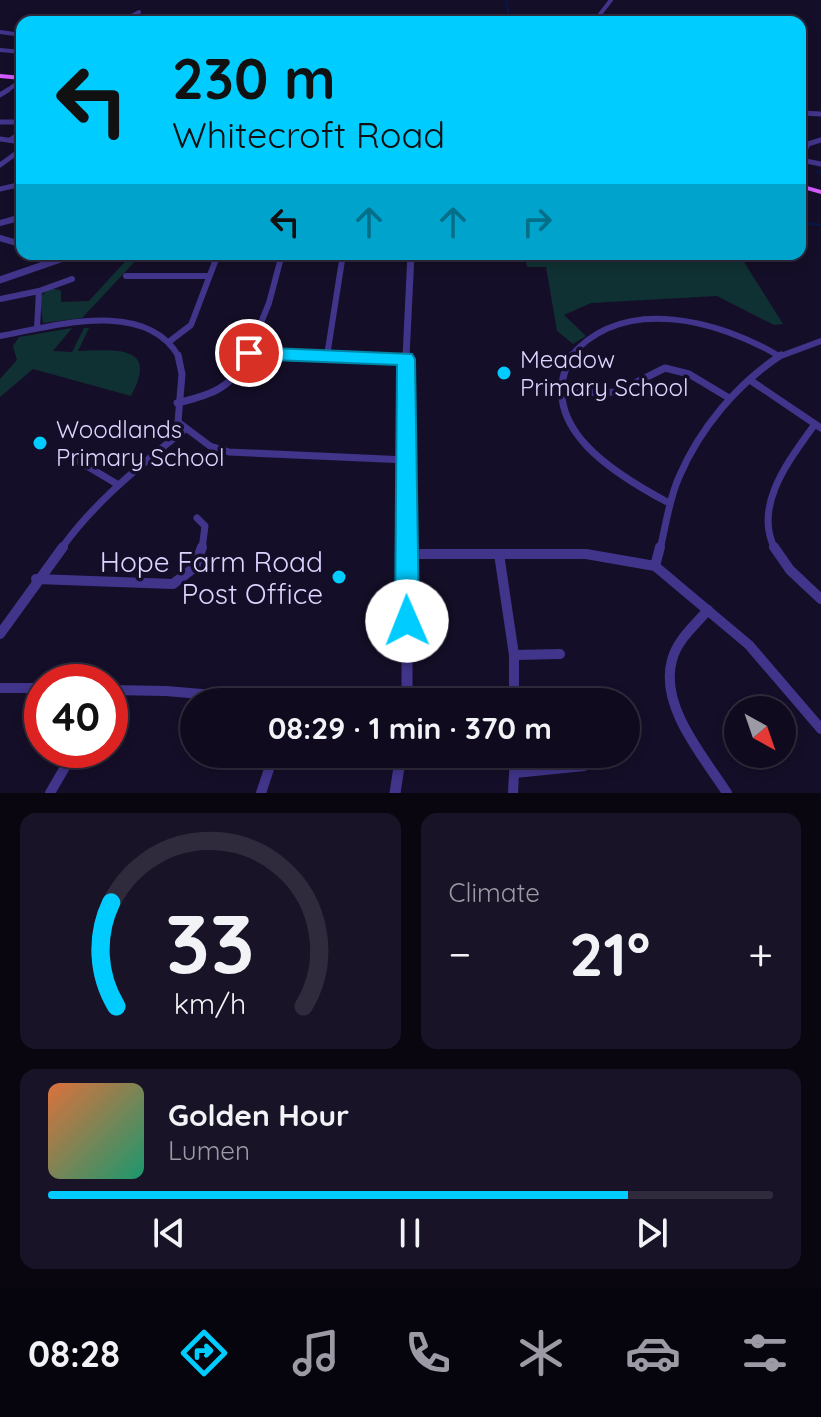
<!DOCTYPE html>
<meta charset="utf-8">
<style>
body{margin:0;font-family:Quicksand,sans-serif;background:#191327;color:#f1f3f6;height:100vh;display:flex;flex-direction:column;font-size:30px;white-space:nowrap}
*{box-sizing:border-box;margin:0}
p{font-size:26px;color:#9c9aa4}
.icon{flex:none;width:44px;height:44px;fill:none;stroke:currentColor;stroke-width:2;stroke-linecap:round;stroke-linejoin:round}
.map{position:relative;height:793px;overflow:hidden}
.panel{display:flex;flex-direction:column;gap:20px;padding:20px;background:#090610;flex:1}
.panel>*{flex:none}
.guide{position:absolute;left:16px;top:16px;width:790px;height:244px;border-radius:16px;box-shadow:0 4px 12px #0003,0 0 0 2px #302b3c;background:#01ccff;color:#111;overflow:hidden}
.needle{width:52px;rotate:140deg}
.controls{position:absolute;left:724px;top:696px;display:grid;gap:16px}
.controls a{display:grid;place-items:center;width:72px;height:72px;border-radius:50%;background:#100a1e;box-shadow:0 4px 12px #0003,0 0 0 2px #302b3c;font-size:40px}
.speed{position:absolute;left:24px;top:664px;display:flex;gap:16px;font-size:40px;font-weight:700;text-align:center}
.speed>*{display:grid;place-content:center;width:104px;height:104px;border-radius:50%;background:#100a1e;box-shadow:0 4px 12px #0003,0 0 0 2px #302b3c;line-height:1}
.speed .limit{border:12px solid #d22;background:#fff;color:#111}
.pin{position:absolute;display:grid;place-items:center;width:68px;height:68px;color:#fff;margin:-34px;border:4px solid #fff;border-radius:50%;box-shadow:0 2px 8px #0007}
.me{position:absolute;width:88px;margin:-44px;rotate:359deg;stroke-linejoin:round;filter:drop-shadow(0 0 6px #0008)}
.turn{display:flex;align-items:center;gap:28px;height:168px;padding:0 24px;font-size:36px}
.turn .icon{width:104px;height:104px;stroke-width:2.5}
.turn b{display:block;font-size:56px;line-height:68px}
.lanes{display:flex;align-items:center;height:76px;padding:0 24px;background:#0003;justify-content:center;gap:40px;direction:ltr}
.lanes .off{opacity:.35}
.big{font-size:60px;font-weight:700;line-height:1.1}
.panel .widget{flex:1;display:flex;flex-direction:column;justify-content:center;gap:12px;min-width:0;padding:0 28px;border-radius:16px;background:#191327}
.panel .dial{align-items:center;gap:0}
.dial svg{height:208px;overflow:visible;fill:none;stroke:#302b3c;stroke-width:7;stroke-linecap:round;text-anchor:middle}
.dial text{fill:#f1f3f6;stroke:none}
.song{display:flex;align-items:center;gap:24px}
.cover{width:96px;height:96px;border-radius:12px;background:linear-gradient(135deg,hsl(20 70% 55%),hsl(160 70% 35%))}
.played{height:8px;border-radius:4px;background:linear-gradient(90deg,#01ccff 80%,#302b3c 80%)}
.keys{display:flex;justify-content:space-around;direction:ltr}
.heat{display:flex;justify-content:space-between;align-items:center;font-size:44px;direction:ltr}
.panel .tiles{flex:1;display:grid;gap:20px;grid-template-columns:1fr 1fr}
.widget:last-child{grid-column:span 2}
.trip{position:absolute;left:180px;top:688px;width:460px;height:80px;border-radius:40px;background:#100a1e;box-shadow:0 4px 12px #0003,0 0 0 2px #302b3c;font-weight:700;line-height:80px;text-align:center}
.tabs{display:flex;height:128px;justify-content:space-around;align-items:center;background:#06040c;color:#9c9aa4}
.tabs .icon{width:56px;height:56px}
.tabs .on{color:#01ccff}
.tabs b{font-size:36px;color:#f1f3f6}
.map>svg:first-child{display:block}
.green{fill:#103133}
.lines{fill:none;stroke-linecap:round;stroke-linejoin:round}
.stream{stroke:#061849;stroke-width:2}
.minor-far4{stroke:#41358b;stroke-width:4}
.minor-far3{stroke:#41358b;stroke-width:5}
.minor-far2{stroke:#41358b;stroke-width:6}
.minor-far1{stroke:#41358b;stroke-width:7}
.minor{stroke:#41358b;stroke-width:10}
.tertiary-far4{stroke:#41358b;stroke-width:4}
.tertiary-far3{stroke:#41358b;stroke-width:5}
.tertiary-far2{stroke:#41358b;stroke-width:7}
.tertiary-far1{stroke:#41358b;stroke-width:9}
.tertiary{stroke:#41358b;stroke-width:11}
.primary{fill:#d35cff;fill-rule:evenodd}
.route{fill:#01ccff;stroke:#0185a6;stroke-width:2}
.poi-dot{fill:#01ccff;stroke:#150e28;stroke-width:3}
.labels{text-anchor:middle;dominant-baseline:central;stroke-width:7;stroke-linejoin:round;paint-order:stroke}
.poi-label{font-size:24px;fill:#ded5ff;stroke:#150e28;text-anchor:start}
.near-poi-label{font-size:28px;fill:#ded5ff;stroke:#150e28;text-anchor:end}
</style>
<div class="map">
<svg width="821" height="793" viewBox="0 0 821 793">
<rect width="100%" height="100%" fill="#150e28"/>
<g class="green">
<path d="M132,254H142L82,318L43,323L40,298C47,289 51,287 61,291V302L89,301Z"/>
<path d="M524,254H739L783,324L774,325L717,296L591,303L564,315L586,336L573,344L557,331L546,267H527Z"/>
<path d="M72,328L53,351L72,352L84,328H89L78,351C114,350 160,344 131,396L33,369L0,397V379L17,360L13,346L19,337Z"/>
</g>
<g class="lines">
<g class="stream">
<path d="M506,0L509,17L561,22"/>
<path d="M817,172L821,173"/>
<path d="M800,222L821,225"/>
</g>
<g class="minor-far4">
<path d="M123,21L139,12"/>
<path d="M0,32L22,35"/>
<path d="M0,50L22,52"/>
<path d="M18,64L22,59"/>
</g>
<g class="minor-far3">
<path d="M800,113L821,114"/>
<path d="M0,122H21"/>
<path d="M10,140L19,134L22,121"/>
<path d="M801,160L821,164"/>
<path d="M800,161L808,144L821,140"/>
<path d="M0,165L22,149"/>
<path d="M0,189L22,184"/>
</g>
<g class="minor-far2">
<path d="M0,223L22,217"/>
<path d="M0,238L17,243"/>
<path d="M126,276H209"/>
<path d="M39,291L72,279"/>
<path d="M0,299L39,291L37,328"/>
<path d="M0,336C54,326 146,298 179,357"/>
<path d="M170,341L191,325L218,254"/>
<path d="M249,353L360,357"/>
<path d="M327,356L343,254"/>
<path d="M247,357L269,303L282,254"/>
<path d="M570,357C623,294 718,320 779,356"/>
<path d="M778,357L821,341"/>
</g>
<g class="minor-far1">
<path d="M178,355L182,374L178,422L210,446L229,452L407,460"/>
<path d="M308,355L406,359"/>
<path d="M572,355C532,426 618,476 669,503"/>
<path d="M750,380L821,428"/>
<path d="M560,393L617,392L665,368L689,374L729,398"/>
<path d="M177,403C211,395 233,388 248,355"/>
<path d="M75,459L117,484"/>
<path d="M197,518L205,526L202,549"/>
<path d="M61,549C95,501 140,466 185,429"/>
<path d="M660,549C666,525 669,499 679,477C700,428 737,384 781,355"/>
<path d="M775,549C752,505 791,458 815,424"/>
</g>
<g class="minor">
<path d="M774,547L790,570L821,599"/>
<path d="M406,554H586L655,566L749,645L821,729"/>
<path d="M499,554L514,655V702"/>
<path d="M655,566L660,547"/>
<path d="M36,579L173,584L195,567L202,547"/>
<path d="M708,610C695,625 677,640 672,660C659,706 704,757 727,793"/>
<path d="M0,634L63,547"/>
<path d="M514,655L560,654"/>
<path d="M0,688H42"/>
<path d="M110,690L166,691L296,702"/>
<path d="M515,773L584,766"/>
<path d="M50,793L75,750"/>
<path d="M261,793L274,754"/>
<path d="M513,793L515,754"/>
</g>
<g class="tertiary-far4">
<path d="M594,22L611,0"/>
<path d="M5,92L22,80"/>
</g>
<g class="tertiary-far3">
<path d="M0,95L8,90"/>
<path d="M0,139L22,142"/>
</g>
<g class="tertiary-far2">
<path d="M0,280L75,254"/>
<path d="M406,357L411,254"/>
</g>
<path class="tertiary-far1" d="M406,355L407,549"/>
<g class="tertiary">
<path d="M407,547V702"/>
<path d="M395,793L401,754"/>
</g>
<g class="primary">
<path d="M0,74L22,76V80L0,78Z"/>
<path d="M800,184L821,190V194L800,188Z"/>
</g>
</g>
<path class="route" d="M249,347L412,354L415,359L419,621L415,629L407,633L399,629L395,621L397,365L249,359L240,353Z"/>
<g class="poi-dot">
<circle cx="504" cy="373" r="8"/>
<circle cx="40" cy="443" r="8"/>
<circle cx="339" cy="577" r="8"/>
</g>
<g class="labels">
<g class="poi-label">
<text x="520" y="359">Meadow<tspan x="520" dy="28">Primary School</tspan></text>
<text x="56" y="429">Woodlands<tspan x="56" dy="28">Primary School</tspan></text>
</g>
<g class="near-poi-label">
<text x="323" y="561">Hope Farm Road<tspan x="323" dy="32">Post Office</tspan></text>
</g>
</g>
</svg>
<div class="controls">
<a><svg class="needle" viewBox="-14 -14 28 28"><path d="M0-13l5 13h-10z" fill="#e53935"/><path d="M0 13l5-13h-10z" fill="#9c9aa4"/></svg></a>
</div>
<div class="speed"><div class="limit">40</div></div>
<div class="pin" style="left:249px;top:353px;background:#d93025"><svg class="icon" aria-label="arrive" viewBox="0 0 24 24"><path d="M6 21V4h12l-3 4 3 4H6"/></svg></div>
<svg class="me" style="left:407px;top:621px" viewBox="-20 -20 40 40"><circle r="19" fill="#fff"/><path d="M0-13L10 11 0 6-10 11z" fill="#01ccff"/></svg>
<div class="trip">08:29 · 1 min · 370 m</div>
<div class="guide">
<div class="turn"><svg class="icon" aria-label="left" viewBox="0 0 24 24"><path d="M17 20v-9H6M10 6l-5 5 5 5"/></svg><div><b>230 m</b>Whitecroft Road</div></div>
<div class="lanes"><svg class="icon" aria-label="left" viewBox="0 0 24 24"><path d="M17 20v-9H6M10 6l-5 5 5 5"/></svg><svg class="icon off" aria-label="ahead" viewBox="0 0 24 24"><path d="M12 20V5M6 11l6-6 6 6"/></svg><svg class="icon off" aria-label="ahead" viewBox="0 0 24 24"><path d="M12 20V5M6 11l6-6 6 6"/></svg><svg class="icon off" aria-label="right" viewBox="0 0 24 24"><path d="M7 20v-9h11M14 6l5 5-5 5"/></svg></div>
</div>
</div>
<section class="panel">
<div class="tiles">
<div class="widget dial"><svg viewBox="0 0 100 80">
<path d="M14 69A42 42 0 1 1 86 69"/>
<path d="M14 69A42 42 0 0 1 12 29" stroke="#01ccff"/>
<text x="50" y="56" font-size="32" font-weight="700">33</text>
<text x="50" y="72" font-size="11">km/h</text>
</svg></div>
<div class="widget"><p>Climate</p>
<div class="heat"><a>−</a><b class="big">21°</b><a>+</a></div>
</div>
<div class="widget">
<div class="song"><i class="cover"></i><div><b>Golden Hour</b><p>Lumen</p></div></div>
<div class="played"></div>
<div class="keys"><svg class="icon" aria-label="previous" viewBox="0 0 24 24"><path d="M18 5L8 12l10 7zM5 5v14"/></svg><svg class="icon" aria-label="pause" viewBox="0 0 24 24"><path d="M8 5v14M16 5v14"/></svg><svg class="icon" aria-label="next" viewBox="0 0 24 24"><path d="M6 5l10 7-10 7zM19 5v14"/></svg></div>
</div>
</div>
</section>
<nav class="tabs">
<b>08:28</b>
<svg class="icon on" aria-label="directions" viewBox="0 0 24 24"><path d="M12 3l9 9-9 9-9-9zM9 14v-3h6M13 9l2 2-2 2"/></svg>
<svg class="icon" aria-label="music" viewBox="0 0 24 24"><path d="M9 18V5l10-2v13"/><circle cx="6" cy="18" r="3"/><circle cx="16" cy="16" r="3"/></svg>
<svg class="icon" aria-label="phone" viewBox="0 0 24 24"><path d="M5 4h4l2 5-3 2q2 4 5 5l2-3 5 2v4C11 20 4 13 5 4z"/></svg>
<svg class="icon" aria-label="climate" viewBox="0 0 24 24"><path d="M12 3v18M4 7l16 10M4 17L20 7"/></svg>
<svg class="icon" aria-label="car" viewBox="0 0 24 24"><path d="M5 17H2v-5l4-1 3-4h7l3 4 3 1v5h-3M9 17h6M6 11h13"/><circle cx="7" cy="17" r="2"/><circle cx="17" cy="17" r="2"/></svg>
<svg class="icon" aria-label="filters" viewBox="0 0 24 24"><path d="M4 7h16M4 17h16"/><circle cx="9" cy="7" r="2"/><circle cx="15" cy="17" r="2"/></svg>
</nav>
